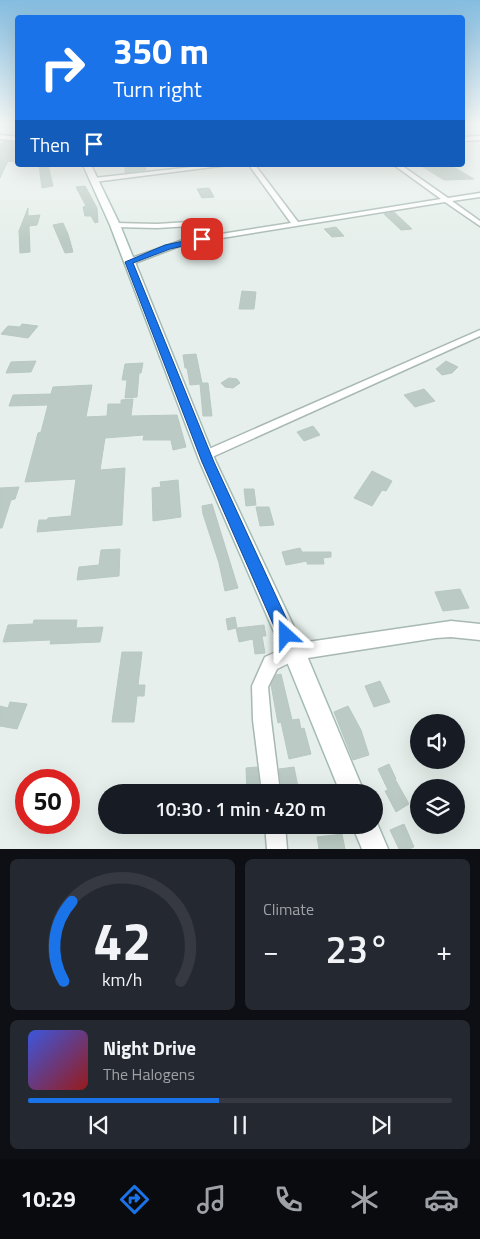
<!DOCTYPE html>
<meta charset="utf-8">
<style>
body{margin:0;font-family:"Titillium Web",sans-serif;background:#242831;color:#f1f3f6;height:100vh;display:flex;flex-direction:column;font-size:19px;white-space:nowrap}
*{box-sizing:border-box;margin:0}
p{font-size:16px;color:#9ea1a6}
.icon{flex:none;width:28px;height:28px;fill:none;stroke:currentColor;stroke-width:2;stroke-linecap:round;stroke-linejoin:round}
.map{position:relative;height:849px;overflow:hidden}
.side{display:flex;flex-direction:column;gap:10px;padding:10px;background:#0d0f14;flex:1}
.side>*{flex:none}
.hud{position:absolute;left:15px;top:15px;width:450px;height:152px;border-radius:5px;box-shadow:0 5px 20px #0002;background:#1a73e8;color:#fff;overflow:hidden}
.tools{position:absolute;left:410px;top:714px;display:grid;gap:10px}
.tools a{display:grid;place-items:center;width:55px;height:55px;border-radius:50%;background:#171b24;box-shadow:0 5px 20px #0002;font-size:25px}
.speed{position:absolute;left:15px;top:769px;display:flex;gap:10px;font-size:25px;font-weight:700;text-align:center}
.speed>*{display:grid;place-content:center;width:65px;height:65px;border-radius:50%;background:#171b24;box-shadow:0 5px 20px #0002;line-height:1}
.speed .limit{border:8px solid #d22;background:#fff;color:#111}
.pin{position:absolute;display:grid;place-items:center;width:42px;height:42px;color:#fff;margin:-21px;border-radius:10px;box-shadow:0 2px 8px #0006}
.me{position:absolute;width:55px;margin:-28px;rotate:336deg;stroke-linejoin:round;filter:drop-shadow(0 0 4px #0008)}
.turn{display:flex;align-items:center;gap:18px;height:105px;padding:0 15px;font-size:22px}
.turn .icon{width:65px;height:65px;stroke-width:2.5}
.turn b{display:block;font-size:35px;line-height:42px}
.then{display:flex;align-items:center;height:48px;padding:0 15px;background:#0003;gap:10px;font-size:19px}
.big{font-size:38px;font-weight:600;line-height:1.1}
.side .tile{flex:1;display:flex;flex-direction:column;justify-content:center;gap:8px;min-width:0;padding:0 18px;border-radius:8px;background:#242831}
.side .dial{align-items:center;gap:0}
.dial svg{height:130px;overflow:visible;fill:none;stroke:#363941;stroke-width:7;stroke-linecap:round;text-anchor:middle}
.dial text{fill:#f1f3f6;stroke:none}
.song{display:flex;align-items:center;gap:15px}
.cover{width:60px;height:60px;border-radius:8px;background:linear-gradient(135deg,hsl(230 70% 55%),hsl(0 70% 35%))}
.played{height:5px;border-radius:2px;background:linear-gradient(90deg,#1a73e8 45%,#363941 45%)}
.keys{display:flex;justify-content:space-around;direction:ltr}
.heat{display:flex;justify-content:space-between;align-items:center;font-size:28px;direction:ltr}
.side .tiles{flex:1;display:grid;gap:10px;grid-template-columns:1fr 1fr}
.tile:last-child{grid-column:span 2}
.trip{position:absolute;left:98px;top:784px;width:285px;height:50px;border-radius:25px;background:#171b24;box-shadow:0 5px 20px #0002;font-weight:600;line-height:50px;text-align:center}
.dock{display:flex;height:80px;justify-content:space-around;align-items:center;background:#090b0e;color:#9ea1a6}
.dock .icon{width:35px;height:35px}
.dock .selected{color:#1a73e8}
.dock b{font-size:22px;color:#f1f3f6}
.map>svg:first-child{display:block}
.building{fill:#bbcac4;stroke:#b8c9c2}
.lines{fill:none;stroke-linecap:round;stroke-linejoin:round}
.minor-casing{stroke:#a8b8b2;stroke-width:3}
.secondary-casing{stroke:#a4bbb3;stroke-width:3}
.minor{fill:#fff;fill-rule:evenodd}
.secondary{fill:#fff;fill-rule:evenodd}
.route{fill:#1a73e8;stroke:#114b97}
</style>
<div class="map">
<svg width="480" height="849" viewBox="0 0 480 849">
<rect width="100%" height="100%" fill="#e6efeb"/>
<g class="building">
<path d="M5,141L18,143V159L14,162L8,161L0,178V144Z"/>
<path d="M39,165H48L53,186L42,188Z"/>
<path d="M125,165H145L146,170L125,173Z"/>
<path d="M420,165H450L474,179L444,180Z"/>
<path d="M85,186L97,208L98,222L95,223L91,216H85L83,207L86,206L76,187Z"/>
<path d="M209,188L214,197L202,198L197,189Z"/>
<path d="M28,208V216L40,215L37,225L29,226L30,252L20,253L19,231Z"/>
<path d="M394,212L412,229L401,230L384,214Z"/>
<path d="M63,223L68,234L73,252L65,253L53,225Z"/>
<path d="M336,227L344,236L332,237L324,229Z"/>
<path d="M242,291L256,292L254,309H239Z"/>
<path d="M22,324L38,326L28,338L1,334L8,326L20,327Z"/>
<path d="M196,354L202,383H208L212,416H203L200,384L190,385L187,368H185L183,355Z"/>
<path d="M36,361L31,372L6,373L11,362Z"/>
<path d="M446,361L458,367L452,373L442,375L436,369Z"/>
<path d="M143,363L141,373H139L137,397L125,398L127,380H122L125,364Z"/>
<path d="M229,378L237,379L240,383L233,388L225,387L221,383Z"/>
<path d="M92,385L86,417L107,416L108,404H121V400L133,399L131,416L177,415L186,447L173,450L171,440H143L144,435L105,438L100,470L125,468L122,525L37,532L39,520H47L48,518L71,516L76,479L25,482L38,433L41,432L48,405L9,406L13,395L51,394L53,387Z"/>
<path d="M424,389L435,401L415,407L404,395Z"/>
<path d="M313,426L320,435L304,441L297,432Z"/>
<path d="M372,471L392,481L386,491L382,490L372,506L354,498Z"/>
<path d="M178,480L181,517L153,521L152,488L161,487L160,482Z"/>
<path d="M19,487L15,499L11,500L2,528H0V488Z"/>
<path d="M244,489H254L256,505L246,506Z"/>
<path d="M212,504L238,588L225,591L219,563L203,514L202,506Z"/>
<path d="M256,507H269L274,525L260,526Z"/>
<path d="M300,548L302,552H331V557L323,558L324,564H307V561L286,565L282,552Z"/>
<path d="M120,549L119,576L77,580L79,567L99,565L101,550Z"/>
<path d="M460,589L469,608L443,611L435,592Z"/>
<path d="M235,617L237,628L264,625L266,636H262L265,653L255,654L253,639L239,642L236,628L228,630L226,619Z"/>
<path d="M34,620H77L76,628L103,627L100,642L50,644L51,640L3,642L8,625L33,624Z"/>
<path d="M122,652H142L138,685H145L144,696H137L134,722H112Z"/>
<path d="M281,674L292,720L299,719L301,729L304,728L311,754L289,759L281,722L278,723L271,685L276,675Z"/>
<path d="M380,681L390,702L374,707L365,686Z"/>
<path d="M10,702L27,704L17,729L0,726V706L8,708Z"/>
<path d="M348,706L361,730L369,755L353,760L334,712Z"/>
<path d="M389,764L396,779H395L409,804L396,812L385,791L388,790L378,769Z"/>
<path d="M257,767L260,792H247L246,768Z"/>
<path d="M294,767L299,792H282L279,769Z"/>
<path d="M404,824L414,847L409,849H399L390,830Z"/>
<path d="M342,834L345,849H319L317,837Z"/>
</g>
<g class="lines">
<defs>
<g id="minor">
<path d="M0,135L18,137V141L0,139Z"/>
<path d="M480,136V140L462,141V137Z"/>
<path d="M210,165H228L94,182L91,180L94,178Z"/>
<path d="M249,165H255L298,222L441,199L394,165H401L448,198L480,193V197L452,201L480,221V226L445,202L185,244L132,264H126V260L183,240L291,223Z"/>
<path d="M204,221H207V225L157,228L115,227L111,225L115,223L157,224Z"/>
<path d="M480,330V336L210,458H202L200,455L202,452Z"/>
<path d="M451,621L480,624V640L451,637L436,638L295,660L277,669L268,687L271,720L280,792H262L253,720L252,686L265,657L294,644Z"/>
<path d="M265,825H285L287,849H267Z"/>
</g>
<g id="secondary">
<path d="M83,165H91L120,225L216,462L302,644L364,792H340L285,657L200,462L110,225Z"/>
<path d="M374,816L388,849H362L352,825H374Z"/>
</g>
</defs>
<use href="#minor" class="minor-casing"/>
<use href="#secondary" class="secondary-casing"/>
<use href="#minor" class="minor"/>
<use href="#secondary" class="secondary"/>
</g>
<linearGradient id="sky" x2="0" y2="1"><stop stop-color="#84bce0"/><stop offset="0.51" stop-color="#f4f8f6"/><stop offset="1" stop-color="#f4f8f6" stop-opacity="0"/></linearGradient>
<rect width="480" height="243" fill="url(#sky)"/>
<path class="route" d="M202,237H205V241L170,249L133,263L214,462L294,635L291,640L286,642L280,640L202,462L125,262L165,245Z"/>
</svg>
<div class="tools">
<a><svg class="icon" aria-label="sound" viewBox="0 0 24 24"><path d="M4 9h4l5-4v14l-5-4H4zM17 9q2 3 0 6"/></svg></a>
<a><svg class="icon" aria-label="layers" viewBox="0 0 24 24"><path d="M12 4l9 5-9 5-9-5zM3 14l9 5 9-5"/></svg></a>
</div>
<div class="speed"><div class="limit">50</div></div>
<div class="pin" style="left:202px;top:239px;background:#d93025"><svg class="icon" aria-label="arrive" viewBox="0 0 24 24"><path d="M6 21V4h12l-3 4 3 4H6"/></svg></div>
<svg class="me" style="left:286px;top:635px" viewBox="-20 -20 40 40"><path d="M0-17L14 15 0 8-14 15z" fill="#1a73e8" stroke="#fff" stroke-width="4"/></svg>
<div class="trip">10:30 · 1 min · 420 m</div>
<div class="hud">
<div class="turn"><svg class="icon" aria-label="right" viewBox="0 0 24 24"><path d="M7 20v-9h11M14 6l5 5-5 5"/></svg><div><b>350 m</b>Turn right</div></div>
<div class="then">Then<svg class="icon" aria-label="arrive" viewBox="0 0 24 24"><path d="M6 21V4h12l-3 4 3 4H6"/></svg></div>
</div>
</div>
<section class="side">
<div class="tiles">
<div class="tile dial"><svg viewBox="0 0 100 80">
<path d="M14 69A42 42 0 1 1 86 69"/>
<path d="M14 69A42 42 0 0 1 19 20" stroke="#1a73e8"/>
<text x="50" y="56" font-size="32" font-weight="700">42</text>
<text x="50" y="72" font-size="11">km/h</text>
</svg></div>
<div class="tile"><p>Climate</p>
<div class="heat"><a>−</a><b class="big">23°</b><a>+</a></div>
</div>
<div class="tile">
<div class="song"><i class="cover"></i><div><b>Night Drive</b><p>The Halogens</p></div></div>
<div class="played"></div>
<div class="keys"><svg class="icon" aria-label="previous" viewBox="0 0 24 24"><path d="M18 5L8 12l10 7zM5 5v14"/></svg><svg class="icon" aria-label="pause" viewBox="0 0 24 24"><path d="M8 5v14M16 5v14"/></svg><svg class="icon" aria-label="next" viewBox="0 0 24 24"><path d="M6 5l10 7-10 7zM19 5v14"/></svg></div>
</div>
</div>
</section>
<nav class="dock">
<b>10:29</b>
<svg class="icon selected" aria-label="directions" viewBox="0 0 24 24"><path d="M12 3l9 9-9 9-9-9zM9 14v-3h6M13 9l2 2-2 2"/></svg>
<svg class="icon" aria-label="music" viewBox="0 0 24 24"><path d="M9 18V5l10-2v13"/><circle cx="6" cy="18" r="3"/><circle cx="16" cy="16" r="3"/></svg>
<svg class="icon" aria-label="phone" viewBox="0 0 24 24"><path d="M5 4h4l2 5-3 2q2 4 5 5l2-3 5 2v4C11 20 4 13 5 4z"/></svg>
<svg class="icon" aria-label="climate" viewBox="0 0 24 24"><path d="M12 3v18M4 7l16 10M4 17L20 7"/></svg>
<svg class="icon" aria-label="car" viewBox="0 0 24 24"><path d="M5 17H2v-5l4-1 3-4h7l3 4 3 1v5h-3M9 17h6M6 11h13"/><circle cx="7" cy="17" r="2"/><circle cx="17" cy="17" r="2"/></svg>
</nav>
